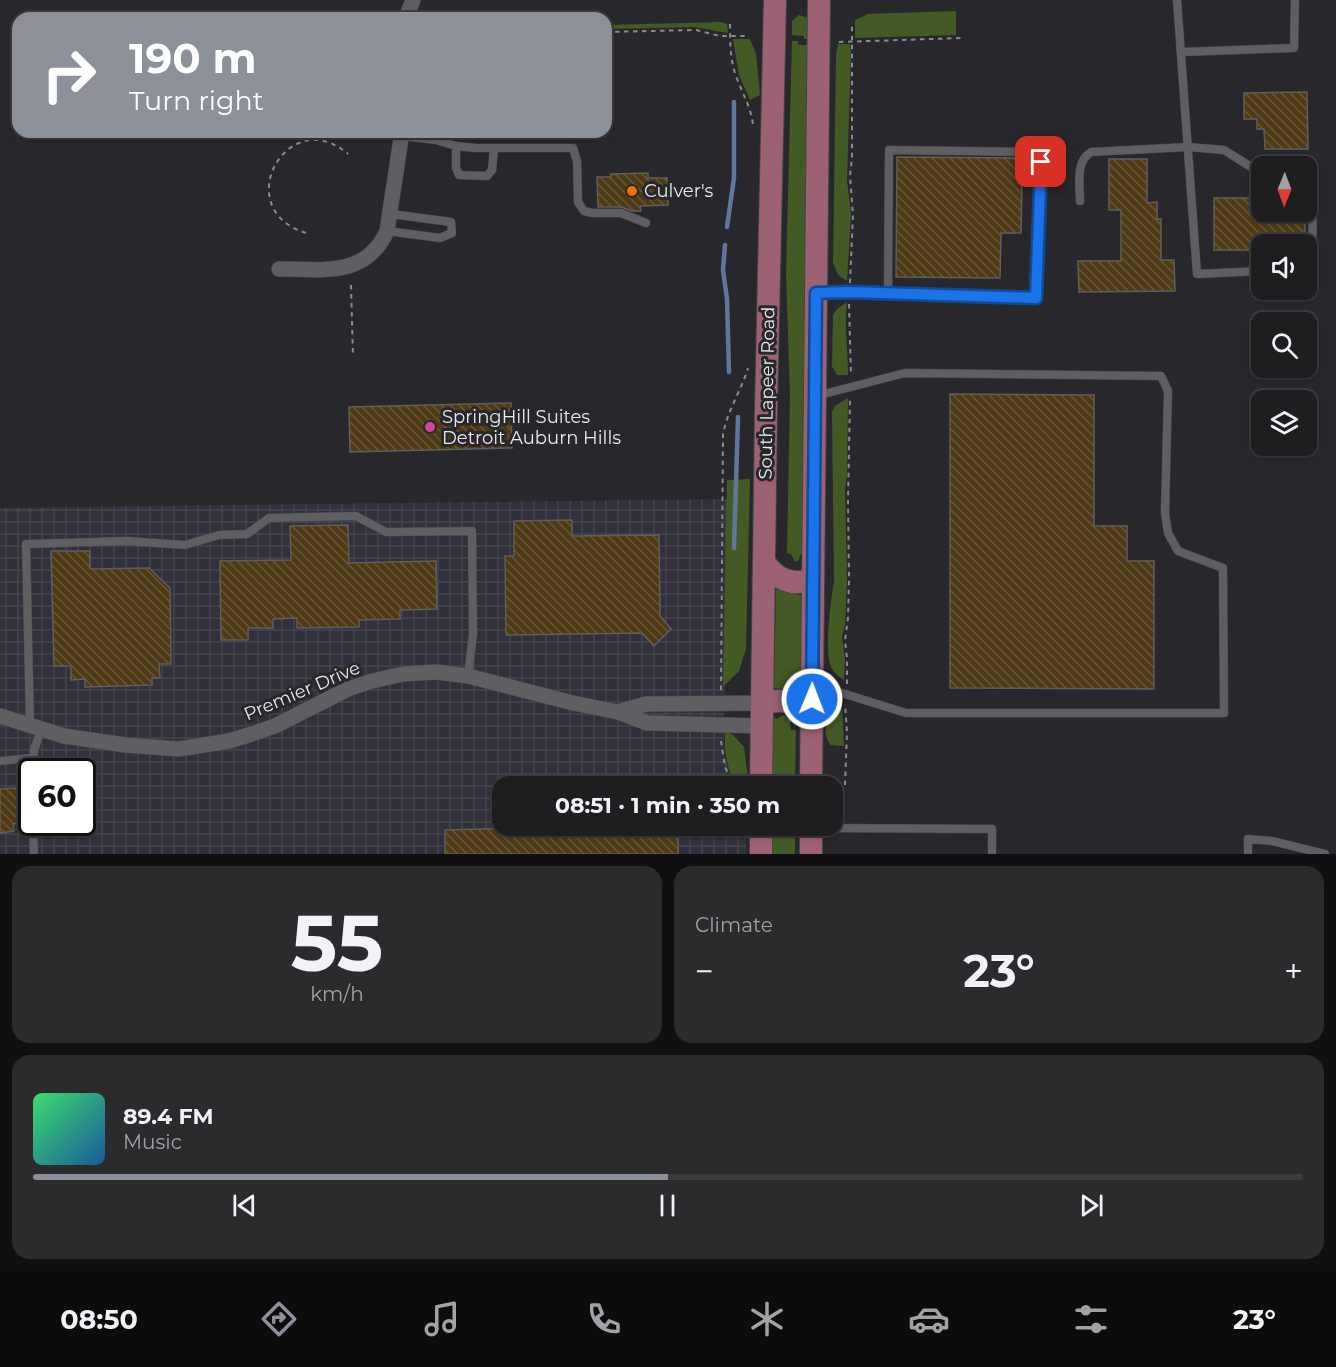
<!DOCTYPE html>
<meta charset="utf-8">
<style>
body{margin:0;font-family:Montserrat,sans-serif;background:#2b2b2e;color:#f1f3f6;height:100vh;display:flex;flex-direction:column;font-size:22px;white-space:nowrap}
*{box-sizing:border-box;margin:0}
p{font-size:20px;color:#a1a2a5}
.icon{flex:none;width:33px;height:33px;fill:none;stroke:currentColor;stroke-width:2;stroke-linecap:round;stroke-linejoin:round}
.map{position:relative;height:854px;overflow:hidden}
.drawer{display:flex;flex-direction:column;gap:12px;padding:12px;background:#101012;flex:1}
.drawer>*{flex:none}
.hud{position:absolute;left:12px;top:12px;width:600px;height:126px;border-radius:18px;box-shadow:0 2px 4px #0004,0 0 0 2px #3c3c3f;background:#8c9099;color:#fff;overflow:hidden}
.needle{width:39px;rotate:181deg}
.buttons{position:absolute;left:1251px;top:156px;display:grid;gap:12px}
.buttons a{display:grid;place-items:center;width:66px;height:66px;border-radius:12px;background:#1e1e21;box-shadow:0 2px 4px #0004,0 0 0 2px #3c3c3f;font-size:30px}
.speed{position:absolute;left:18px;top:758px;display:flex;gap:12px;font-size:30px;font-weight:700;text-align:center}
.speed>*{display:grid;place-content:center;width:78px;height:78px;border-radius:50%;background:#1e1e21;box-shadow:0 2px 4px #0004,0 0 0 2px #3c3c3f;line-height:1}
.speed .limit{border:3px solid #111;border-radius:9px;background:#fff;color:#111}
.pin{position:absolute;display:grid;place-items:center;width:51px;height:51px;color:#fff;margin:-26px;border-radius:12px;box-shadow:0 3px 9px #0006}
.me{position:absolute;width:66px;margin:-33px;rotate:1deg;stroke-linejoin:round;filter:drop-shadow(0 0 4px #0008)}
.turn{display:flex;align-items:center;gap:21px;height:126px;padding:0 18px;font-size:27px}
.turn .icon{width:78px;height:78px;stroke-width:2.5}
.turn b{display:block;font-size:42px;line-height:51px}
.big{font-size:45px;font-weight:700;line-height:1.1}
.drawer .card{flex:1;display:flex;flex-direction:column;justify-content:center;gap:9px;min-width:0;padding:0 21px;border-radius:18px;background:#2b2b2e}
.drawer .dial{align-items:center;gap:0}
.dial b{font-size:78px;line-height:1}
.song{display:flex;align-items:center;gap:18px}
.cover{width:72px;height:72px;border-radius:9px;background:linear-gradient(135deg,hsl(140 70% 55%),hsl(210 70% 35%))}
.played{height:6px;border-radius:3px;background:linear-gradient(90deg,#8c9099 50%,#3c3c3f 50%)}
.keys{display:flex;justify-content:space-around;direction:ltr}
.heat{display:flex;justify-content:space-between;align-items:center;font-size:33px;direction:ltr}
.drawer .tiles{flex:1;display:grid;gap:12px;grid-template-columns:1fr 1fr}
.card:last-child{grid-column:span 2}
.trip{position:absolute;left:492px;top:776px;width:351px;height:60px;border-radius:18px;background:#1e1e21;box-shadow:0 2px 4px #0004,0 0 0 2px #3c3c3f;font-weight:700;line-height:60px;text-align:center}
.dock{display:flex;height:96px;justify-content:space-around;align-items:center;background:#0c0c0d;color:#a1a2a5}
.dock .icon{width:42px;height:42px}
.dock .selected{color:#8c9099}
.dock b{font-size:27px;color:#f1f3f6}
.map>svg:first-child{display:block}
.industrial{fill:url(#industrial-grid);fill-rule:evenodd}
.green{fill:#445a25}
.lines{fill:none;stroke-linecap:round;stroke-linejoin:round}
.stream{stroke:#60769c;stroke-width:4.5}
.building{fill:url(#building-back-hatch);stroke:#615e5b;stroke-width:1.5}
.service-casing{stroke:#454548;stroke-width:9}
.minor-casing{stroke:#454548;stroke-width:16}
.primary-casing{stroke:#454548;stroke-width:24}
.path{stroke:#8b8b8e;stroke-width:2;stroke-dasharray:4.5 4.5;stroke-linecap:butt}
.service{stroke:#5f5f63;stroke-width:8}
.minor{stroke:#5f5f63;stroke-width:15}
.primary{stroke:#9c6173;stroke-width:22}
.route-casing{stroke:#114b97;stroke-width:15}
.route{stroke:#1a73e8;stroke-width:10}
.food-dot{fill:#e8710a;stroke:#28282c;stroke-width:2}
.hotel-dot{fill:#d1479c;stroke:#28282c;stroke-width:2}
.labels{text-anchor:middle;dominant-baseline:central;stroke-width:6;stroke-linejoin:round;paint-order:stroke}
.poi-label{font-size:18px;fill:#e9e9eb;stroke:#28282c;text-anchor:start}
.street-label{font-size:18px;fill:#e9e9eb;stroke:#28282c}
</style>
<div class="map">
<svg width="1336" height="854" viewBox="0 0 1336 854">
<defs>
<pattern id="industrial-grid" width="8" height="8" patternUnits="userSpaceOnUse" patternTransform="scale(1.5)"><rect width="8" height="8" fill="#31313b"/><path d="M0 4h8M4 0v8" fill="none" stroke="#45454e"/></pattern>
<pattern id="building-back-hatch" width="6" height="6" patternUnits="userSpaceOnUse" patternTransform="scale(1.5)"><rect width="6" height="6" fill="#4f3a16"/><path d="M-1 5l2 2M0 0l6 6M5-1l2 2" fill="none" stroke="#685638"/></pattern>
</defs>
<rect width="100%" height="100%" fill="#28282c"/>
<path class="industrial" d="M727,499L724,745L725,758L738,786H502V825H746V854H0V508ZM32,771H82V822H32Z"/>
<g class="green">
<path d="M956,11V35L855,38V20L868,14Z"/>
<path d="M799,15L808,18L809,39H804V36L792,35V21Z"/>
<path d="M721,22L727,24L728,33L694,27L606,29V25Z"/>
<path d="M733,39H750L756,54L760,95L750,100L739,75Z"/>
<path d="M792,41H798V45H809L804,554L800,555L799,560L795,562L791,554L787,553L790,395L786,274Z"/>
<path d="M838,44H850L851,53L847,180L851,214L847,281L838,275L833,263L836,55Z"/>
<path d="M847,302C844,326 848,350 848,375H837L832,367L833,315L837,309Z"/>
<path d="M848,398L847,474L845,489L847,579L845,624L842,637L845,660L844,680C838,676 834,673 831,667C824,648 831,601 834,582L832,412L835,406Z"/>
<path d="M750,479L746,649L739,671L723,687L727,480Z"/>
<path d="M778,589L803,596L801,690L799,691L774,688L776,590Z"/>
<path d="M842,707L844,746L831,745C819,732 828,714 842,707Z"/>
<path d="M783,715L790,720L791,730H796L795,786H772L773,717L777,719Z"/>
<path d="M725,731L733,735L744,747L749,786H738C726,768 724,752 725,731Z"/>
<path d="M772,825H795V854H771Z"/>
</g>
<g class="lines">
<g class="stream">
<path d="M727,227L734,178V102"/>
<path d="M725,245L723,270L727,299L729,372"/>
<path d="M734,548L738,417"/>
</g>
</g>
<g class="building">
<path d="M1307,92L1308,149H1265L1264,129H1257V119H1244V93Z"/>
<path d="M897,157L1024,158V165H1035L1034,181H1022L1021,233H1001L1000,278L896,277Z"/>
<path d="M1109,159H1147V203L1157,202V219H1161V260H1174L1175,291L1079,292L1078,261H1121V210H1109Z"/>
<path d="M648,173V178H667L668,205L640,206L641,211H632L621,207H598L597,177H611V174Z"/>
<path d="M1214,198H1262V212H1305V244H1262V250H1214Z"/>
<path d="M950,394L1094,395V526H1127V561H1154V689L950,688Z"/>
<path d="M511,403L512,448L350,452L349,407Z"/>
<path d="M572,520V536L659,535L660,616L671,629L654,646L642,633L506,635L505,556H514V521Z"/>
<path d="M348,525L349,563L436,561L437,609L400,610V619L359,620V627L297,628V618L273,619V628H248V640H221L220,561L291,560L290,526Z"/>
<path d="M51,551H90V569L149,568L170,588L171,664H159L160,678H152V685L85,687V679L71,680V666H54Z"/>
<path d="M17,788L21,823L13,824L14,831L0,833V789Z"/>
<path d="M626,825H678V854H445V830Z"/>
</g>
<g class="lines">
<defs>
<g id="service">
<path d="M1177,0L1197,274L1262,271"/>
<path d="M1181,52L1294,48L1295,0"/>
<path d="M402,136L436,140L456,146L476,148H573L577,161L578,202L584,211L593,213H621L646,223"/>
<path d="M456,146V168L459,175L487,176L492,170L494,149"/>
<path d="M1306,176L1313,177L1312,269H1306"/>
<path d="M1080,201C1080,184 1075,162 1091,152L1188,147L1224,150L1251,167L1262,169"/>
<path d="M387,231L440,238L452,233L451,222L391,214"/>
<path d="M818,293L849,292L1036,298L1041,162L1034,152L889,150L888,294"/>
<path d="M813,684L906,713H1224L1223,568L1178,551L1168,533L1165,513L1168,391L1161,376L905,373L816,396"/>
<path d="M30,725L26,544L127,541L185,545L219,535L247,534L269,518L356,516L386,532L472,531L473,634L468,676"/>
<path d="M0,761L32,758"/>
<path d="M32,771L34,750L41,730"/>
<path d="M33,822L34,854"/>
<path d="M814,828L992,829V854"/>
<path d="M1248,854V839L1272,841L1325,854"/>
</g>
<g id="minor">
<path d="M406,18L413,0"/>
<path d="M279,269C322,269 366,278 387,231L402,132"/>
<path d="M618,712L646,704L762,703"/>
<path d="M0,716L64,736L125,745L179,749L229,741L252,734L275,726L348,689L372,681L403,674L436,672L468,676L573,703L618,712L647,723L762,726"/>
</g>
<g id="primary">
<path d="M764,562C776,579 792,587 813,579"/>
<path d="M762,703C782,699 797,700 811,715"/>
<path d="M761,786L766,409L775,0"/>
<path d="M811,786L819,0"/>
<path d="M761,854V825"/>
<path d="M811,854V825"/>
</g>
</defs>
<use href="#service" class="service-casing"/>
<use href="#minor" class="minor-casing"/>
<use href="#primary" class="primary-casing"/>
<g class="path">
<path d="M730,24C730,42 730,59 736,76C742,93 751,107 753,125"/>
<path d="M606,32L696,30L720,36H748"/>
<path d="M839,42L962,38"/>
<path d="M306,233C228,209 288,102 348,154"/>
<path d="M850,283L853,215L850,176L852,157V22"/>
<path d="M351,285L353,357"/>
<path d="M849,304L851,376"/>
<path d="M847,684V658L845,641L848,618L849,578L848,500L850,399"/>
<path d="M721,690L723,435C727,411 741,391 748,368"/>
<path d="M721,741L725,767L734,786"/>
<path d="M845,785L847,732L845,704"/>
</g>
<use href="#service" class="service"/>
<use href="#minor" class="minor"/>
<use href="#primary" class="primary"/>
</g>
<g class="lines">
<defs>
<path id="route" d="M812,699L816,293L849,292L1036,298L1041,162"/>
</defs>
<use href="#route" class="route-casing"/>
<use href="#route" class="route"/>
</g>
<circle class="food-dot" cx="632" cy="191" r="6"/>
<circle class="hotel-dot" cx="430" cy="427" r="6"/>
<g class="labels">
<g class="poi-label">
<text x="644" y="191">Culver's</text>
<text x="442" y="417">SpringHill Suites<tspan x="442" dy="21">Detroit Auburn Hills</tspan></text>
</g>
<g class="street-label">
<text transform="translate(767 393) rotate(-89)">South Lapeer Road</text>
<text transform="translate(302 691) rotate(-23)">Premier Drive</text>
</g>
</g>
</svg>
<div class="buttons">
<a><svg class="needle" viewBox="-14 -14 28 28"><path d="M0-13l5 13h-10z" fill="#e53935"/><path d="M0 13l5-13h-10z" fill="#a1a2a5"/></svg></a>
<a><svg class="icon" aria-label="sound" viewBox="0 0 24 24"><path d="M4 9h4l5-4v14l-5-4H4zM17 9q2 3 0 6"/></svg></a>
<a><svg class="icon" aria-label="search" viewBox="0 0 24 24"><circle cx="10" cy="10" r="6"/><path d="M15 15l6 6"/></svg></a>
<a><svg class="icon" aria-label="layers" viewBox="0 0 24 24"><path d="M12 4l9 5-9 5-9-5zM3 14l9 5 9-5"/></svg></a>
</div>
<div class="speed"><div class="limit">60</div></div>
<div class="pin" style="left:1041px;top:162px;background:#d93025"><svg class="icon" aria-label="arrive" viewBox="0 0 24 24"><path d="M6 21V4h12l-3 4 3 4H6"/></svg></div>
<svg class="me" style="left:812px;top:699px" viewBox="-20 -20 40 40"><circle r="17" fill="#1a73e8" stroke="#fff" stroke-width="3"/><path d="M0-11L8 9 0 5-8 9z" fill="#fff"/></svg>
<div class="trip">08:51 · 1 min · 350 m</div>
<div class="hud">
<div class="turn"><svg class="icon" aria-label="right" viewBox="0 0 24 24"><path d="M7 20v-9h11M14 6l5 5-5 5"/></svg><div><b>190 m</b>Turn right</div></div>
</div>
</div>
<section class="drawer">
<div class="tiles">
<div class="card dial"><b>55</b><p>km/h</p></div>
<div class="card"><p>Climate</p>
<div class="heat"><a>−</a><b class="big">23°</b><a>+</a></div>
</div>
<div class="card">
<div class="song"><i class="cover"></i><div><b>89.4 FM</b><p>Music</p></div></div>
<div class="played"></div>
<div class="keys"><svg class="icon" aria-label="previous" viewBox="0 0 24 24"><path d="M18 5L8 12l10 7zM5 5v14"/></svg><svg class="icon" aria-label="pause" viewBox="0 0 24 24"><path d="M8 5v14M16 5v14"/></svg><svg class="icon" aria-label="next" viewBox="0 0 24 24"><path d="M6 5l10 7-10 7zM19 5v14"/></svg></div>
</div>
</div>
</section>
<nav class="dock">
<b>08:50</b>
<svg class="icon selected" aria-label="directions" viewBox="0 0 24 24"><path d="M12 3l9 9-9 9-9-9zM9 14v-3h6M13 9l2 2-2 2"/></svg>
<svg class="icon" aria-label="music" viewBox="0 0 24 24"><path d="M9 18V5l10-2v13"/><circle cx="6" cy="18" r="3"/><circle cx="16" cy="16" r="3"/></svg>
<svg class="icon" aria-label="phone" viewBox="0 0 24 24"><path d="M5 4h4l2 5-3 2q2 4 5 5l2-3 5 2v4C11 20 4 13 5 4z"/></svg>
<svg class="icon" aria-label="climate" viewBox="0 0 24 24"><path d="M12 3v18M4 7l16 10M4 17L20 7"/></svg>
<svg class="icon" aria-label="car" viewBox="0 0 24 24"><path d="M5 17H2v-5l4-1 3-4h7l3 4 3 1v5h-3M9 17h6M6 11h13"/><circle cx="7" cy="17" r="2"/><circle cx="17" cy="17" r="2"/></svg>
<svg class="icon" aria-label="filters" viewBox="0 0 24 24"><path d="M4 7h16M4 17h16"/><circle cx="9" cy="7" r="2"/><circle cx="15" cy="17" r="2"/></svg>
<b>23°</b>
</nav>
